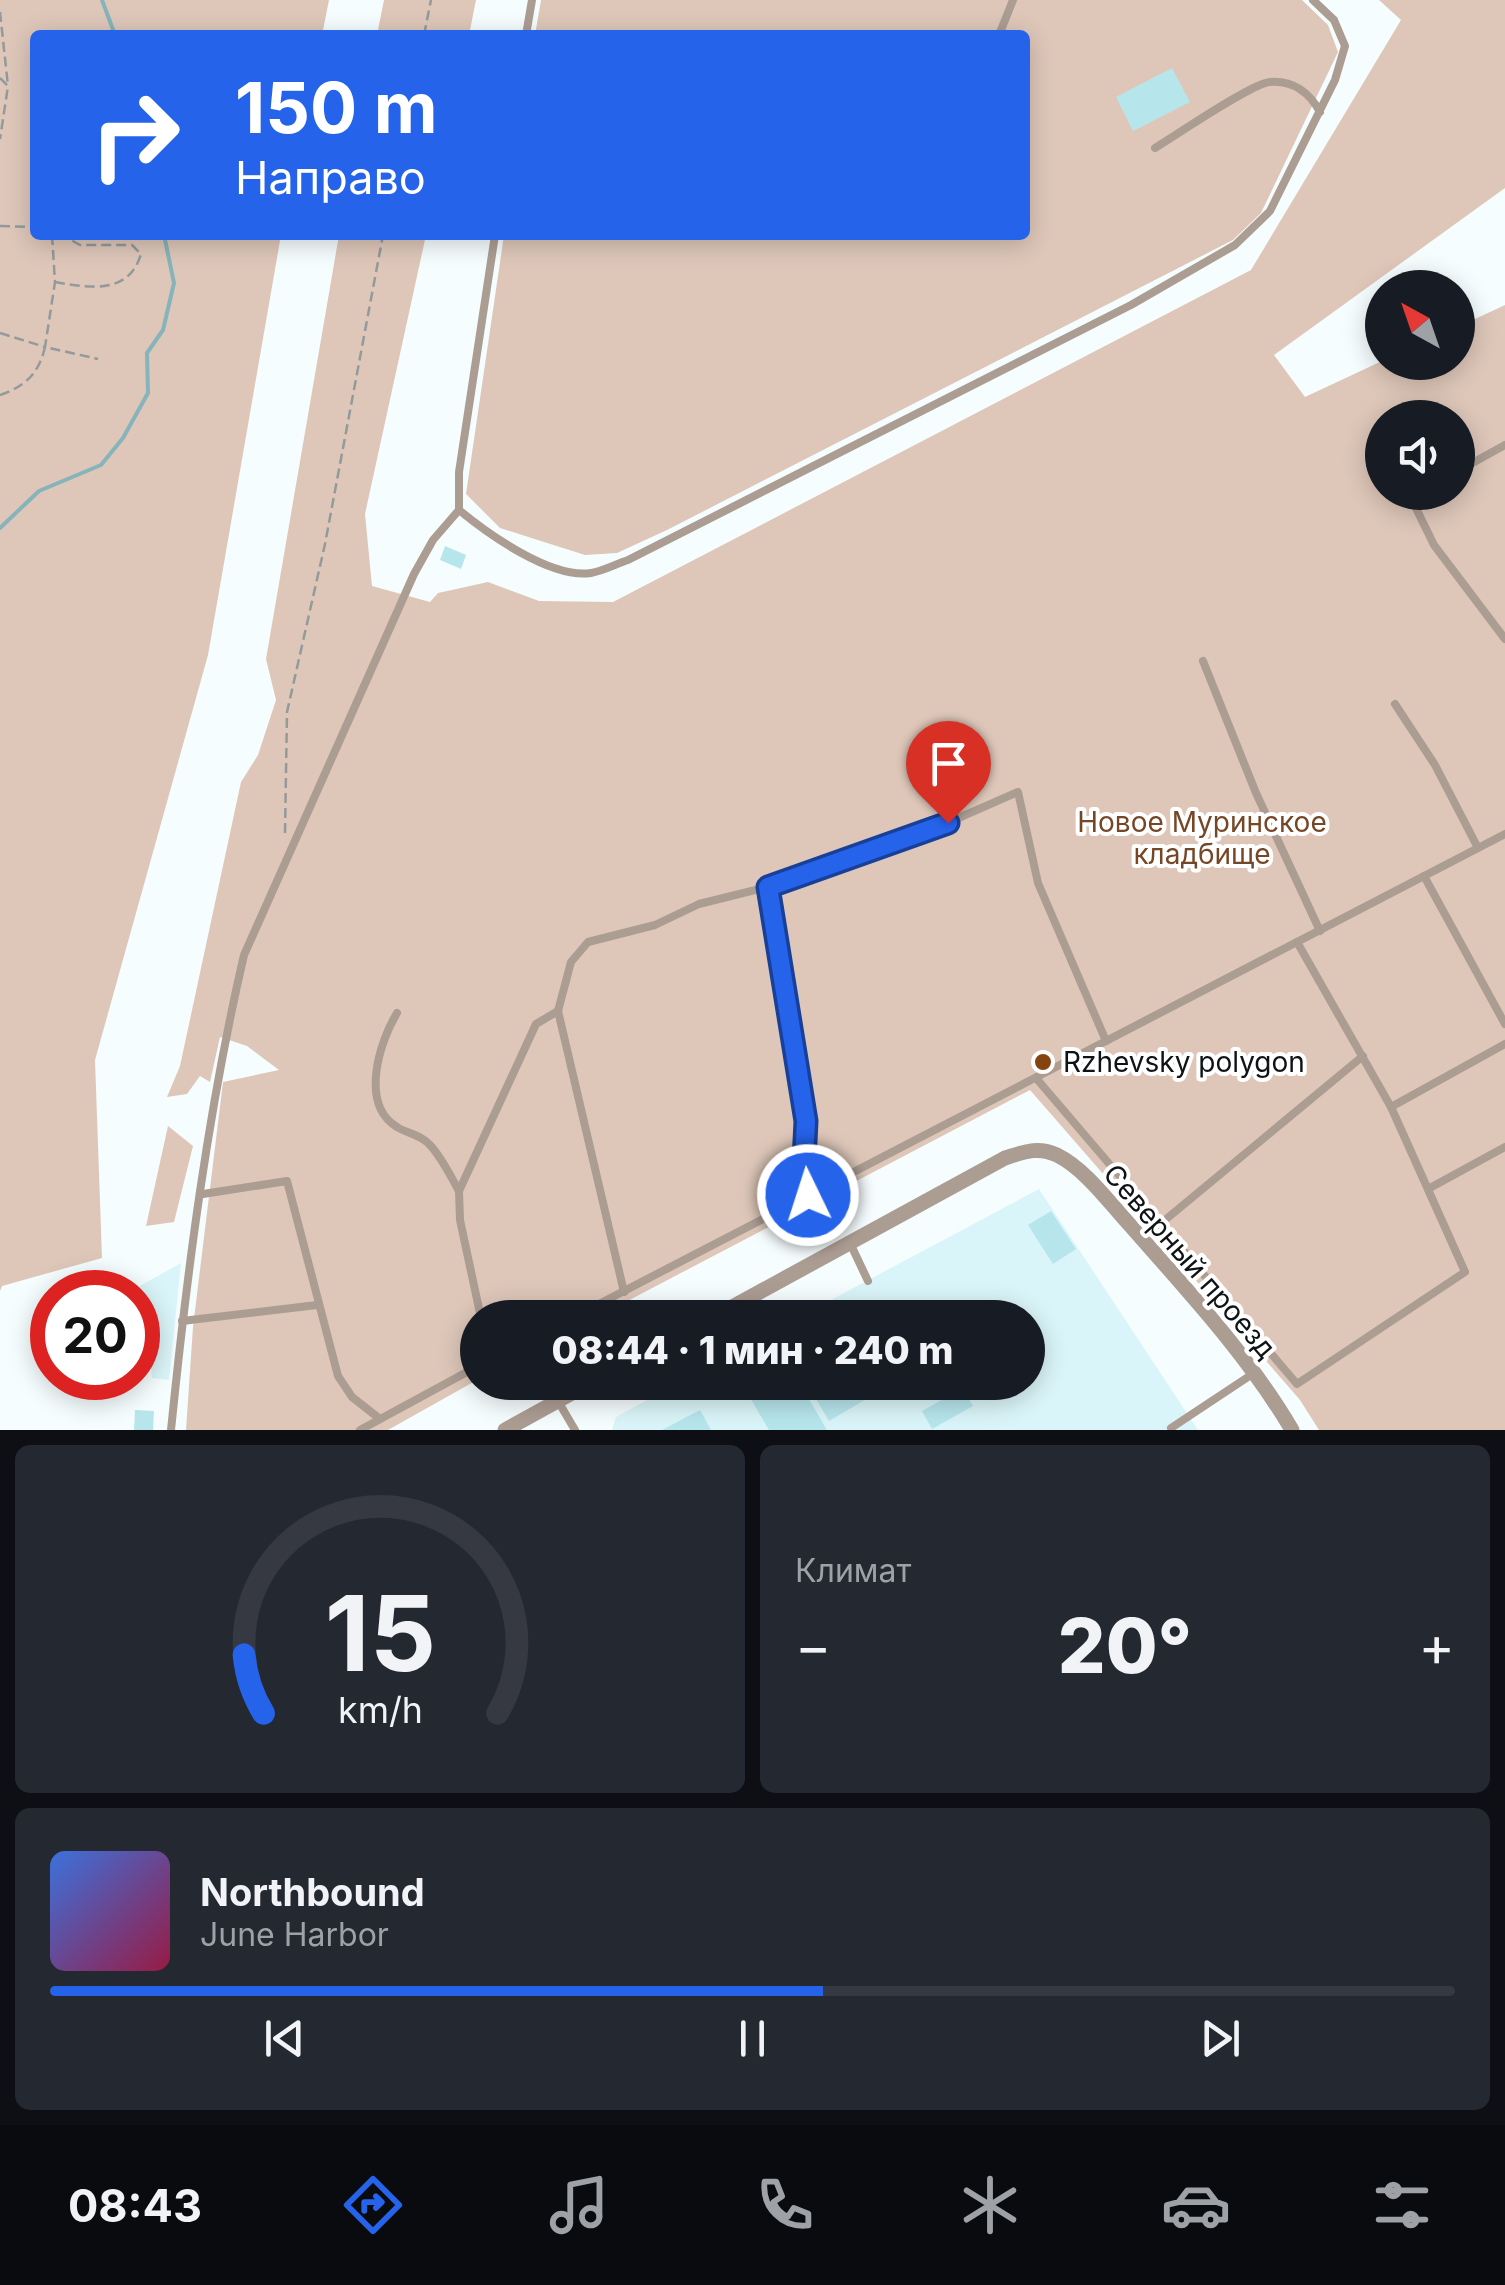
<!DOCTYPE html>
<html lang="ru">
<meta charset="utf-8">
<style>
body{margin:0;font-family:Inter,sans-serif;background:#242831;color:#f1f3f6;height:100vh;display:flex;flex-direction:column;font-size:38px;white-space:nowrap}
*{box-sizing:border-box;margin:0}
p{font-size:32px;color:#9ea1a6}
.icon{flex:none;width:55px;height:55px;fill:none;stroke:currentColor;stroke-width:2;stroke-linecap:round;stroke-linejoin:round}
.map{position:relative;height:1430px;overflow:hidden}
.panel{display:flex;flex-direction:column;gap:15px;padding:15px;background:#0d0f14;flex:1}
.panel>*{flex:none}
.top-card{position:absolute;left:30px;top:30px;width:1000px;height:210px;border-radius:10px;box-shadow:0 5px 25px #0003;background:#2563eb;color:#fff;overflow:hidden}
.needle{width:65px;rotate:320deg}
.buttons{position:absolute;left:1365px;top:270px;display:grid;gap:20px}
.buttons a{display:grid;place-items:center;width:110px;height:110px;border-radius:50%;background:#171b24;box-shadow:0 5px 25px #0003;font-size:50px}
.speed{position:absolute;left:30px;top:1270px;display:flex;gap:20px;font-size:50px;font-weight:700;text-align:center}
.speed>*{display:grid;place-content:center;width:130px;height:130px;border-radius:50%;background:#171b24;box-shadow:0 5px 25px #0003;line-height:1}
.speed .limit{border:15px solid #d22;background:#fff;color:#111}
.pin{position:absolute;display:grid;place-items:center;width:85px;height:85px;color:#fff;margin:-102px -42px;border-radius:50% 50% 50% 0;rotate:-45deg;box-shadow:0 0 10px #0007}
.pin .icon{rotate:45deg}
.me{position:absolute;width:110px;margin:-55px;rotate:356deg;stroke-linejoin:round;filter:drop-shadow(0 0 8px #0008)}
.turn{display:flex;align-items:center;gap:35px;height:210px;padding:0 40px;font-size:45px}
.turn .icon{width:130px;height:130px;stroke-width:2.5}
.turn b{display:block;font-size:70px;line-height:85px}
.big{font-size:75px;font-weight:800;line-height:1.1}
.panel .tile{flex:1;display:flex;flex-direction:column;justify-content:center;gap:15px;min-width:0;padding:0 35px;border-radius:15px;background:#242831}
.panel .dial{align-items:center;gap:0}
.dial svg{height:260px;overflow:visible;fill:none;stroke:#363941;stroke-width:7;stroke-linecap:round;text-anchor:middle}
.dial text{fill:#f1f3f6;stroke:none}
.song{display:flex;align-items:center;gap:30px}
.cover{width:120px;height:120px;border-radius:15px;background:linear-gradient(135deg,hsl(220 70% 55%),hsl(340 70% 35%))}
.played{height:10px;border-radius:5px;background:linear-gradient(90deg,#2563eb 55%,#363941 55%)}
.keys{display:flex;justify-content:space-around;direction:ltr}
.heat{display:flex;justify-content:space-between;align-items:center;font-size:55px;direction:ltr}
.panel .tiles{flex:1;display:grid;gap:15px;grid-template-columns:1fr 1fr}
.tile:last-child{grid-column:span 2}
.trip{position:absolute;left:460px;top:1300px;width:585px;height:100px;border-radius:50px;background:#171b24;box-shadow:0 5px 25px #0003;font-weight:800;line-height:100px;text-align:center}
.tab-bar{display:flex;height:160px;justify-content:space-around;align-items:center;background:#090b0e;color:#9ea1a6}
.tab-bar .icon{width:70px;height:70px}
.tab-bar .current{color:#2563eb}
.tab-bar b{font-size:45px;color:#f1f3f6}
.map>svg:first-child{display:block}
.built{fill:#daf5f9}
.green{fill:#dec7b9;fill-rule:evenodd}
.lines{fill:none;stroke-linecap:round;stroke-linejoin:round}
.stream{stroke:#86b4ba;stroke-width:4}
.building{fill:#b6e6ec}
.path{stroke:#939a9b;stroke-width:2.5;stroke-dasharray:10 5;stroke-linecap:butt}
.service{stroke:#ac9d93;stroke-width:8}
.minor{stroke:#ac9d93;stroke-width:15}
.route-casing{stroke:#184099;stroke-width:25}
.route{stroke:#2563eb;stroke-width:18}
.poi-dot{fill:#85440f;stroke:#fff;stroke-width:4}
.labels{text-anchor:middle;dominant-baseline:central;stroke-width:8;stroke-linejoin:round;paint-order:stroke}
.park-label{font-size:28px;fill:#764727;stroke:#fff}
.poi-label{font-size:28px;fill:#0e1415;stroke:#fff;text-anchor:start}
.street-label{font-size:28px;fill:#0e1415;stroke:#fff}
</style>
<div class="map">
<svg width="1505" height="1430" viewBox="0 0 1505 1430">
<rect width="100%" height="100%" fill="#f6fdfe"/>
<g class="built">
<path d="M1039,1189L1198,1430H612L616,1417L678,1383L1028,1382V1318L799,1317Z"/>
<path d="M181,1263L169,1380L152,1378L151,1366L138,1361V1292H129Z"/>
</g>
<g class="green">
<path d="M0,0H329L322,35H35V235H281L208,655L95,1060L102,1258L2,1286L0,1291Z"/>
<path d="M384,0H476L469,35H377Z"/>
<path d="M541,0H1302L1328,25L1338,52L1261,213L1233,240L667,530L617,553L585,555L500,528L466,494L504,235H1025V35H535Z"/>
<path d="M1379,0H1505V188L1274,355L1305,397L1382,361L1458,362V327L1505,305V1430H1319L1300,1400L1030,1090L597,1317L478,1318L477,1380L388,1430H186L193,1327L223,1082L279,1070L247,1046L220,1037L210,1082L200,1076L187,1094L167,1097L180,1066L241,782L258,755L276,700L266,659L339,235H426L365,514L372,586L430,602L438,593L488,582L539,601L613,602L1251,270L1401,20ZM1382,418H1458V492H1382Z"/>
<path d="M168,1126L193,1146L174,1222L146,1226Z"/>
</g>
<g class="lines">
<g class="stream">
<path d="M102,0L115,35"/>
<path d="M0,528L39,491L101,465L123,438L148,393L147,353L163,330L174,283L164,235"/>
</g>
</g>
<g class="building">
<path d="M1172,68L1190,102L1133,131L1116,97Z"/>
<path d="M445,546L466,555L461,569L440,560Z"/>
<path d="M1051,1211L1076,1249L1053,1264L1028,1225Z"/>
<path d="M755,1382H799L827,1430H769L745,1389Z"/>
<path d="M806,1382H859L868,1398L829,1421Z"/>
<path d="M963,1388L973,1406L932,1429L922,1411Z"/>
<path d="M135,1410L154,1411L153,1430H134Z"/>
<path d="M700,1410L711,1430H662Z"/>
</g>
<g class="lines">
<g class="path">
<path d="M0,12L8,86"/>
<path d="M424,35L431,0"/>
<path d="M0,78L8,86L0,139"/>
<path d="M0,226L35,227"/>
<path d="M55,282C89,288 129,295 141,254L132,245H80L62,235"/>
<path d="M0,333L45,347L55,282L52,235"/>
<path d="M0,395C26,386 39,373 45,347L98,359"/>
<path d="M285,833L287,712L325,544L383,235"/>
</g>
<g class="service">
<path d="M526,35L532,0"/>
<path d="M999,35L1013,0"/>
<path d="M1155,148C1175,136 1252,83 1270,82C1293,80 1310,93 1320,112"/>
<path d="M495,235L459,472V510C488,534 551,579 591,573C603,571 616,564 628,560L1131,305L1235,245L1270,211L1335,80L1345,46L1334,20L1313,0"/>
<path d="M1458,471L1505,445"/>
<path d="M1420,492L1411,498L1434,545L1505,639"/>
<path d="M1203,661L1256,793L1320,931"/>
<path d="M1395,704L1435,765L1478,848"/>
<path d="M1424,876L1505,1024"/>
<path d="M768,887L806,1121L803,1181L808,1195"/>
<path d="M397,1013C380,1041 359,1104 397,1127C408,1134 420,1134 430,1145C442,1158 450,1175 459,1191"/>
<path d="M1036,1078L1297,1384L1465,1272L1391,1107L1297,942"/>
<path d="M1391,1107L1505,1044"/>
<path d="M1428,1189L1505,1147"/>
<path d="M203,1194L287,1181L338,1376L352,1397L380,1419"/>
<path d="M1159,1225L1363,1056"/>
<path d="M850,1243L868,1281"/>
<path d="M624,1292L558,1011L571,962L588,942L655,925L699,904L768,887L947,823L1018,792L1038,883L1106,1041"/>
<path d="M481,1318L460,1220L459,1191L536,1024L558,1011"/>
<path d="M572,1318L1505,834"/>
<path d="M182,1321L317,1305"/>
<path d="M558,1401L575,1430"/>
<path d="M1171,1428L1254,1373"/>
<path d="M171,1430C187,1272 208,1110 244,955L414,574L433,540L459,510"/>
<path d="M360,1430L478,1366"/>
</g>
<g class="minor">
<path d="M712,1318L1005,1158C1024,1152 1038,1146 1057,1155C1085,1169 1108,1201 1129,1224C1186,1289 1248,1355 1292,1430"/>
<path d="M505,1430L592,1382"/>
</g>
</g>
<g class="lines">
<defs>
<path id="route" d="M808,1195L803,1181L806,1121L768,887L948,823"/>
</defs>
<use href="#route" class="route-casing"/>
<use href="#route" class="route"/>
</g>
<circle class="poi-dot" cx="1043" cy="1062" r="10"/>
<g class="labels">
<g class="park-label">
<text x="1202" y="822">Новое Муринское<tspan x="1202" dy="32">кладбище</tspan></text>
</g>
<g class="poi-label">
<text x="1063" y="1062">Rzhevsky polygon</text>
</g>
<g class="street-label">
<text transform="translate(1190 1261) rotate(49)">Северный проезд</text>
</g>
</g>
</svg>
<div class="buttons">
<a><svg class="needle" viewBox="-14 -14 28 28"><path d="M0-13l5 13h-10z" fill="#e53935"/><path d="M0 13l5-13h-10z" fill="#9ea1a6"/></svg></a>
<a><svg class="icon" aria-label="sound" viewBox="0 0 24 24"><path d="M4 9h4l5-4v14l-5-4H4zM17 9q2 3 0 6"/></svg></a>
</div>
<div class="speed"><div class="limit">20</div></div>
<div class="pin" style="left:948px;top:823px;background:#d93025"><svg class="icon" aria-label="arrive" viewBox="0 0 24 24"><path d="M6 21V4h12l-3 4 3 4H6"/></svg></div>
<svg class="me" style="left:808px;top:1195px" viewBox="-20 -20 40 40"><circle r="17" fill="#2563eb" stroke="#fff" stroke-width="3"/><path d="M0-11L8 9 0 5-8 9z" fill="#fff"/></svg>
<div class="trip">08:44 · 1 мин · 240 m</div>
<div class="top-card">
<div class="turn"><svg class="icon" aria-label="right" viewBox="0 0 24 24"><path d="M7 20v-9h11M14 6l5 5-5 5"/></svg><div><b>150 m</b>Направо</div></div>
</div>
</div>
<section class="panel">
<div class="tiles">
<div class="tile dial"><svg viewBox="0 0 100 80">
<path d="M14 69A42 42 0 1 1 86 69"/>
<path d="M14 69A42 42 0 0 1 8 51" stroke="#2563eb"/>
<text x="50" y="56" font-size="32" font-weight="700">15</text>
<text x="50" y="72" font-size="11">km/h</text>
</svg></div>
<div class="tile"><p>Климат</p>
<div class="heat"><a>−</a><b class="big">20°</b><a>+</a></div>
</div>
<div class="tile">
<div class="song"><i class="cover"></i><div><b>Northbound</b><p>June Harbor</p></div></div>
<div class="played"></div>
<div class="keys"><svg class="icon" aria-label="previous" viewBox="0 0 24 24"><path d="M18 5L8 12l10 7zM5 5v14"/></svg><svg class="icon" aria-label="pause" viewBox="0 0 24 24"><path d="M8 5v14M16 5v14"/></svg><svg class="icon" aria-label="next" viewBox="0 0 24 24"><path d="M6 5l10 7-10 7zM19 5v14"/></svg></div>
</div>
</div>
</section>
<nav class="tab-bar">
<b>08:43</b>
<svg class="icon current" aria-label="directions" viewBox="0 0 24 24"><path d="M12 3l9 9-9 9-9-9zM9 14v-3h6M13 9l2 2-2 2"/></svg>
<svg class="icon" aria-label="music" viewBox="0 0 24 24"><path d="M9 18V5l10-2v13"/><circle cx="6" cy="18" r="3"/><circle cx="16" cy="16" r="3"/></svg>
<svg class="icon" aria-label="phone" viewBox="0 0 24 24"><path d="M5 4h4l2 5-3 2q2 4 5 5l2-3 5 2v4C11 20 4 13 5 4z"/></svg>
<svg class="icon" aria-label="climate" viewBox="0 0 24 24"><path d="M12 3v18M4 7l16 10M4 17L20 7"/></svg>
<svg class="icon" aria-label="car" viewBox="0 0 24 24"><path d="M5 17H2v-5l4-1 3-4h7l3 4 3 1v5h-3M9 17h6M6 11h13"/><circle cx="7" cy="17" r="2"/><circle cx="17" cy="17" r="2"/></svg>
<svg class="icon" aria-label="filters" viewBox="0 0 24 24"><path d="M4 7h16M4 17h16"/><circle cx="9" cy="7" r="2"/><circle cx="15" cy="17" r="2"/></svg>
</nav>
